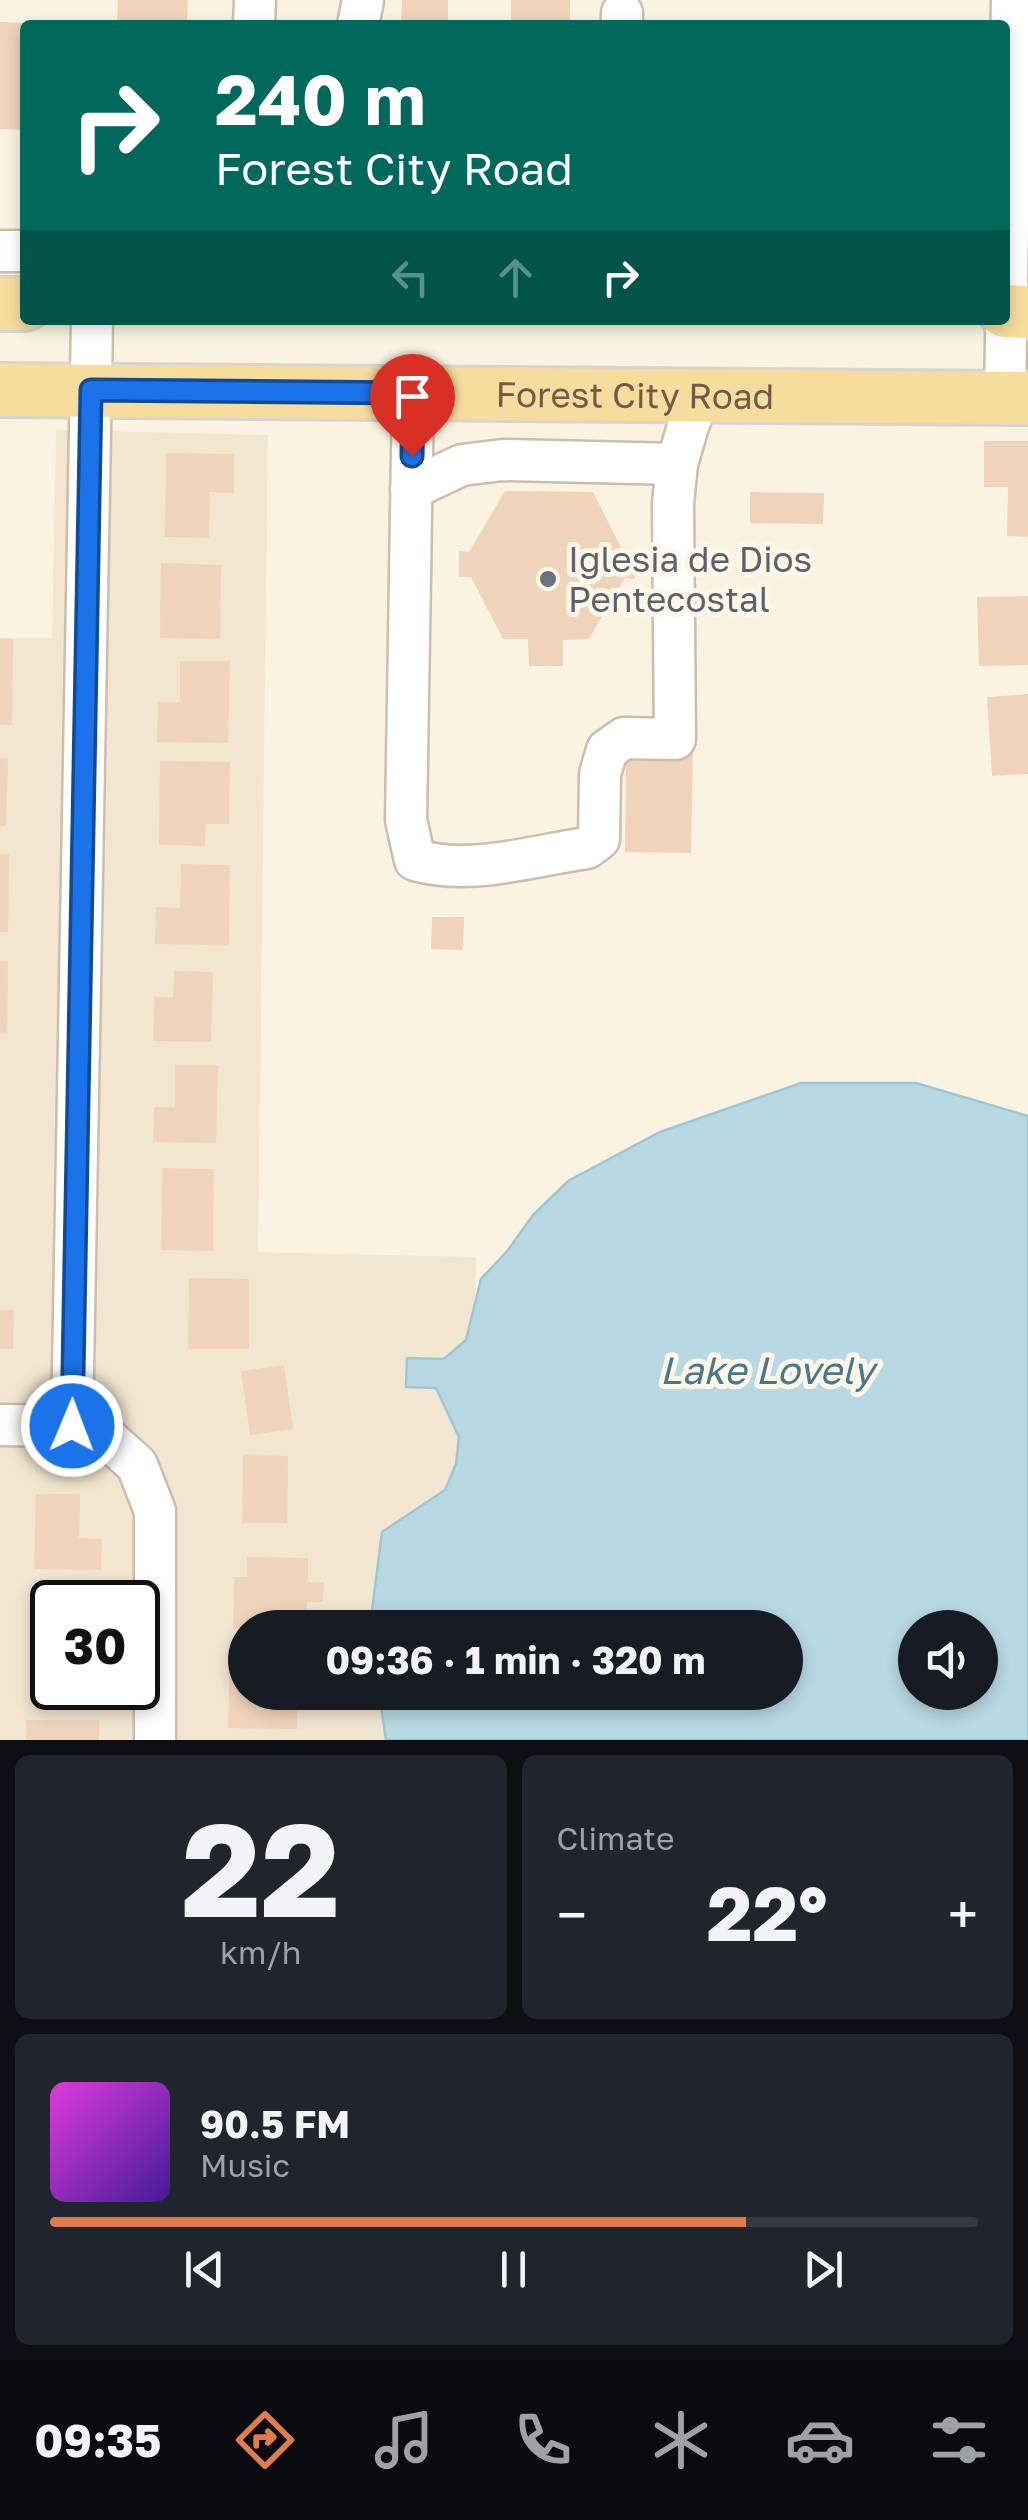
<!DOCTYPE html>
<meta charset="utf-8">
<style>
body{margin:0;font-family:"Golos Text",sans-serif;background:#20242c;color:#f1f3f6;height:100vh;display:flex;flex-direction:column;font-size:38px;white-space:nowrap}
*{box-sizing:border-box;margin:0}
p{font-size:32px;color:#9ea1a6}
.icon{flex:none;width:55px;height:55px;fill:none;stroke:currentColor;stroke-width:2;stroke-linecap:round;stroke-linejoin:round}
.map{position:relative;height:1740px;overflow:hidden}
.side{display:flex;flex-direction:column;gap:15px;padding:15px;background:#0d0f14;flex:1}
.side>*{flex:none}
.guide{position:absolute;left:20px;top:20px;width:990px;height:305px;border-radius:10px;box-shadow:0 5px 15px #0003;background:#00695c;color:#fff;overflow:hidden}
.tools{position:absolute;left:898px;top:1610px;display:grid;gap:20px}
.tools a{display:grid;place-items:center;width:100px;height:100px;border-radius:50%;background:#171b24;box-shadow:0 5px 15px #0003;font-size:50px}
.speed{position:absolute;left:30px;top:1580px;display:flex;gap:20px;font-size:50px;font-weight:700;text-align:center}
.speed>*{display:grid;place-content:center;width:130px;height:130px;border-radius:50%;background:#171b24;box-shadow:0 5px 15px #0003;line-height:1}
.speed .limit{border:5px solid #111;border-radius:15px;background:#fff;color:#111}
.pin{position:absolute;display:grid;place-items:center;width:85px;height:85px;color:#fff;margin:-102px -42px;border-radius:50% 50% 50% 0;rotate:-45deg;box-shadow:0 0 10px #0007}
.pin .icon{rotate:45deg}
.me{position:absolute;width:110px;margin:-55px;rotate:1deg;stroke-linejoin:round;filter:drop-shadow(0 0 8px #0008)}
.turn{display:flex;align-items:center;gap:35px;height:210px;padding:0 30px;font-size:45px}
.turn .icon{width:130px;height:130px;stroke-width:2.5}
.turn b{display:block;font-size:70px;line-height:85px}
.lanes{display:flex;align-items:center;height:95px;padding:0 30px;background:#0003;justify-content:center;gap:50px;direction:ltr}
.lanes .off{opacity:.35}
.big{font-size:75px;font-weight:700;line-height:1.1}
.side .tile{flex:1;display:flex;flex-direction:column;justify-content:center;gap:15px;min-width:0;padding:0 35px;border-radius:15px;background:#20242c}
.side .dial{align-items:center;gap:0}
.dial b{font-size:130px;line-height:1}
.song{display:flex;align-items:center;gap:30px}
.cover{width:120px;height:120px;border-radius:15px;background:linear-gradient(135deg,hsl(300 70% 55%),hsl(260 70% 35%))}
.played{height:10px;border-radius:5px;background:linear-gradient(90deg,#df7b4c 75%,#363941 75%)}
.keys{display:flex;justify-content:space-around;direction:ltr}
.heat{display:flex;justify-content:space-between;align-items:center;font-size:55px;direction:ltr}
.side .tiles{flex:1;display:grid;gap:15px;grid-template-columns:1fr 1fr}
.tile:last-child{grid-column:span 2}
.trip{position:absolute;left:228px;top:1610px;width:575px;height:100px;border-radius:50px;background:#171b24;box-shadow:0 5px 15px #0003;font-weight:700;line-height:100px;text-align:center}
.tab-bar{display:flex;height:160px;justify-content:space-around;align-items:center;background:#090b0e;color:#9ea1a6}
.tab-bar .icon{width:70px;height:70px}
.tab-bar .active{color:#df7b4c}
.tab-bar b{font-size:45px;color:#f1f3f6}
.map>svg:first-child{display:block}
.residential{fill:#f2e6d0;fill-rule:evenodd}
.water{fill:#b8d8e3;stroke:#9ec7d4;stroke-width:2.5;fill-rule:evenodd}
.building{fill:#efd4bb}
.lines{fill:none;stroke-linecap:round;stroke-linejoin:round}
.minor-casing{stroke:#cdbeac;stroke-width:45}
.major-casing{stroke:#dad4d0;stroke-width:58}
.minor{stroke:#fff;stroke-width:40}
.major{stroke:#f6dd9d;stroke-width:52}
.route-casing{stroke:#114b97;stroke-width:25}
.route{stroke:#1a73e8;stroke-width:18}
.worship-dot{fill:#6b7280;stroke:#fef7e7;stroke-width:4}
.labels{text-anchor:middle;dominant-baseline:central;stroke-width:10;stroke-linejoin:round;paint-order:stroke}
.street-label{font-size:35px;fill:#705b4a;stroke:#fef7e7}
.worship-label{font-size:35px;fill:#5b616d;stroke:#fef7e7;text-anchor:start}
.water-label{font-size:38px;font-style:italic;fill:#48788a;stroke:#fef7e7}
</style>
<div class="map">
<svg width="1028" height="1740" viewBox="0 0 1028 1740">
<rect width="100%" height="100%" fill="#fbf3e2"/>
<path class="residential" d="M56,430L268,435L258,1252L476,1257L471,1627L245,1628V1692L471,1693L470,1740H0V638H52ZM52,1602H138V1688H52Z"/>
<path class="water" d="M801,1083H916L1028,1116V1740H386L379,1693L785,1692V1628L370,1627L382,1532L445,1490L456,1464L459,1437L436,1388L406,1387L407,1358L444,1359L466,1340L481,1279L508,1250L533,1215L568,1181L660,1132ZM915,1628H980V1692H915Z"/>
<g class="building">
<path d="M118,0H188L187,25L117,24Z"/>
<path d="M402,0H448V25H401Z"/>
<rect x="511" y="0" width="59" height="25"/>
<path d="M0,22L25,23V130L0,129Z"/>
<path d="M984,441H1028V537L1007,536L1008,487H984Z"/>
<path d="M166,453L234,454V493L210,492L209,538L165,537Z"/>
<path d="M505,491L593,492L624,553H635V579L625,578L589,639L563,640V666H529L528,639H503L471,577H459V551L469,552Z"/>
<path d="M750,492L824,493L823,524L750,523Z"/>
<path d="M161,563L221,565L220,639L160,638Z"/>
<path d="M1028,596V665L979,666L977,597Z"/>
<path d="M0,639H13L12,725H0Z"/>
<path d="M180,661H230L228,743L157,742L158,702H180Z"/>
<path d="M1028,694V774L992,776L987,697Z"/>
<path d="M626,750L693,751L691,853L625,852Z"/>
<path d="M0,758H8L6,826H0Z"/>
<path d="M160,761L230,762L229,824H206L205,846L159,845Z"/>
<path d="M0,854H9L8,932H0Z"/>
<path d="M181,864L230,865L229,945L155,944L156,907L180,908Z"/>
<path d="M432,917H464L463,950L431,949Z"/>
<path d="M0,961H8L7,1033H0Z"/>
<path d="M174,971L213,972L211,1042L153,1041L154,997H173Z"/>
<path d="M175,1065H218L216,1143L153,1142L154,1107H175Z"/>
<path d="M162,1168L214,1169L213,1251L161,1250Z"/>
<path d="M189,1278L249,1279V1349H188Z"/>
<path d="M0,1310H14L13,1349H0Z"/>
<path d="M284,1365L293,1429L250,1435L241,1371Z"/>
<path d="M243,1455L288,1456L287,1523H242Z"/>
<path d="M36,1494H80L79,1538L102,1539L101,1570L34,1569Z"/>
<path d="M247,1557L308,1558V1582H324L323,1602H307V1628H233L234,1577H247Z"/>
<path d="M33,1610L52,1611V1680H31Z"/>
<path d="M230,1645H245V1692H297V1729L228,1728Z"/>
<rect x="26" y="1720" width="73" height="20"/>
</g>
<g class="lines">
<defs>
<g id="minor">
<path d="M254,25L255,0"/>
<path d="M358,25L363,0"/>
<path d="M622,25V13"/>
<path d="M0,251H25"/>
<path d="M413,393L406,820L415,860C471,876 531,856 587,848L599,839L600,774L607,750L624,738L675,739L673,503L677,464L688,426L700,395"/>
<path d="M1005,397L1012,0"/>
<path d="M411,489L462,465L503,460L677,464"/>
<path d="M0,1425L72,1426L108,1439L137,1465L155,1511V1740"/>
<path d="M72,1426L92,320"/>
</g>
<g id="major">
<path d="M0,304H25"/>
<path d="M1005,311L1028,312"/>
<path id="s1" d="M0,390L1028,398"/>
</g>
</defs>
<use href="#minor" class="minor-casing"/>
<use href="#major" class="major-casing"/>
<use href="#minor" class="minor"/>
<use href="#major" class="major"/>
</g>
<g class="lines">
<defs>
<path id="route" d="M72,1426L91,390L413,393L412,456"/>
</defs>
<use href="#route" class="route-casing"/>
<use href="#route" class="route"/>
</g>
<circle class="worship-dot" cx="548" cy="579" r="10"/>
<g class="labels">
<g class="street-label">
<text stroke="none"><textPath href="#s1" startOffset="635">Forest City Road</textPath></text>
</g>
<g class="worship-label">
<text x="568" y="559">Iglesia de Dios<tspan x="568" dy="40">Pentecostal</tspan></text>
</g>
<g class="water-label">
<text x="767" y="1369">Lake Lovely</text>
</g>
</g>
</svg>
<div class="tools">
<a><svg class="icon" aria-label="sound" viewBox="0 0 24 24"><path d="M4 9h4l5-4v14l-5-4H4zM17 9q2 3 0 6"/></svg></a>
</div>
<div class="speed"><div class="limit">30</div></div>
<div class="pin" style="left:412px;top:456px;background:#d93025"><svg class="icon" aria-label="arrive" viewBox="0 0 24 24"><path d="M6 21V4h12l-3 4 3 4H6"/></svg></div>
<svg class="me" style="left:72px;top:1426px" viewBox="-20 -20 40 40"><circle r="17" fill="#1a73e8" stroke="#fff" stroke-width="3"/><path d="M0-11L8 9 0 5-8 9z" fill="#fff"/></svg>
<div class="trip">09:36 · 1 min · 320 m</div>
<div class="guide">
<div class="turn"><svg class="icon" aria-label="right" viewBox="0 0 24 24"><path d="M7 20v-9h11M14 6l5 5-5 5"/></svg><div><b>240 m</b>Forest City Road</div></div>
<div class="lanes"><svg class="icon off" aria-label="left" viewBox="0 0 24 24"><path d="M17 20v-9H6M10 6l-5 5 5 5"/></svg><svg class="icon off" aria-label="ahead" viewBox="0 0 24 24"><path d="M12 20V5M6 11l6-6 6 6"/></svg><svg class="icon" aria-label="right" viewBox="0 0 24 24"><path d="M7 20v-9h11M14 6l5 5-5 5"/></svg></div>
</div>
</div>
<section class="side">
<div class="tiles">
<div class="tile dial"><b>22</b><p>km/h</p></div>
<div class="tile"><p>Climate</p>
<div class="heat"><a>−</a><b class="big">22°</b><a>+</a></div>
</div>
<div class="tile">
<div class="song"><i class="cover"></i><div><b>90.5 FM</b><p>Music</p></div></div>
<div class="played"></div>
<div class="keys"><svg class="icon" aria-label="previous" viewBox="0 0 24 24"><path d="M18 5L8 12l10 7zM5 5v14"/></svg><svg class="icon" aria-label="pause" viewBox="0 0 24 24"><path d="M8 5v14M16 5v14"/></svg><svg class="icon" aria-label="next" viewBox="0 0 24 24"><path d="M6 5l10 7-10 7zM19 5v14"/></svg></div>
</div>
</div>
</section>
<nav class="tab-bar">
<b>09:35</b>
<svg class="icon active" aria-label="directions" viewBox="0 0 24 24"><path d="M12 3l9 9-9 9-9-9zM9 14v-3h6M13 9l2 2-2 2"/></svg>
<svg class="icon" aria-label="music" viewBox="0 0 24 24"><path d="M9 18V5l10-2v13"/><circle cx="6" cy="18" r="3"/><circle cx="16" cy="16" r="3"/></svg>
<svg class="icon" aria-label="phone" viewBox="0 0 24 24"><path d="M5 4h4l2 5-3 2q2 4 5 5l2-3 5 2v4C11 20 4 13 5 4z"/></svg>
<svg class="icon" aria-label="climate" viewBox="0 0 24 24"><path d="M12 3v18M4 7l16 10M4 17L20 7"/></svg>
<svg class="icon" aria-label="car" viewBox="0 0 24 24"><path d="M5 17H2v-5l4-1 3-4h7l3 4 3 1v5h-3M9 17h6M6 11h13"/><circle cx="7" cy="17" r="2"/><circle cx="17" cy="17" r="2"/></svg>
<svg class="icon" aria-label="filters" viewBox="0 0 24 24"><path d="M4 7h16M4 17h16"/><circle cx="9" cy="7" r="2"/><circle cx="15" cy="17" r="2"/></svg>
</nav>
